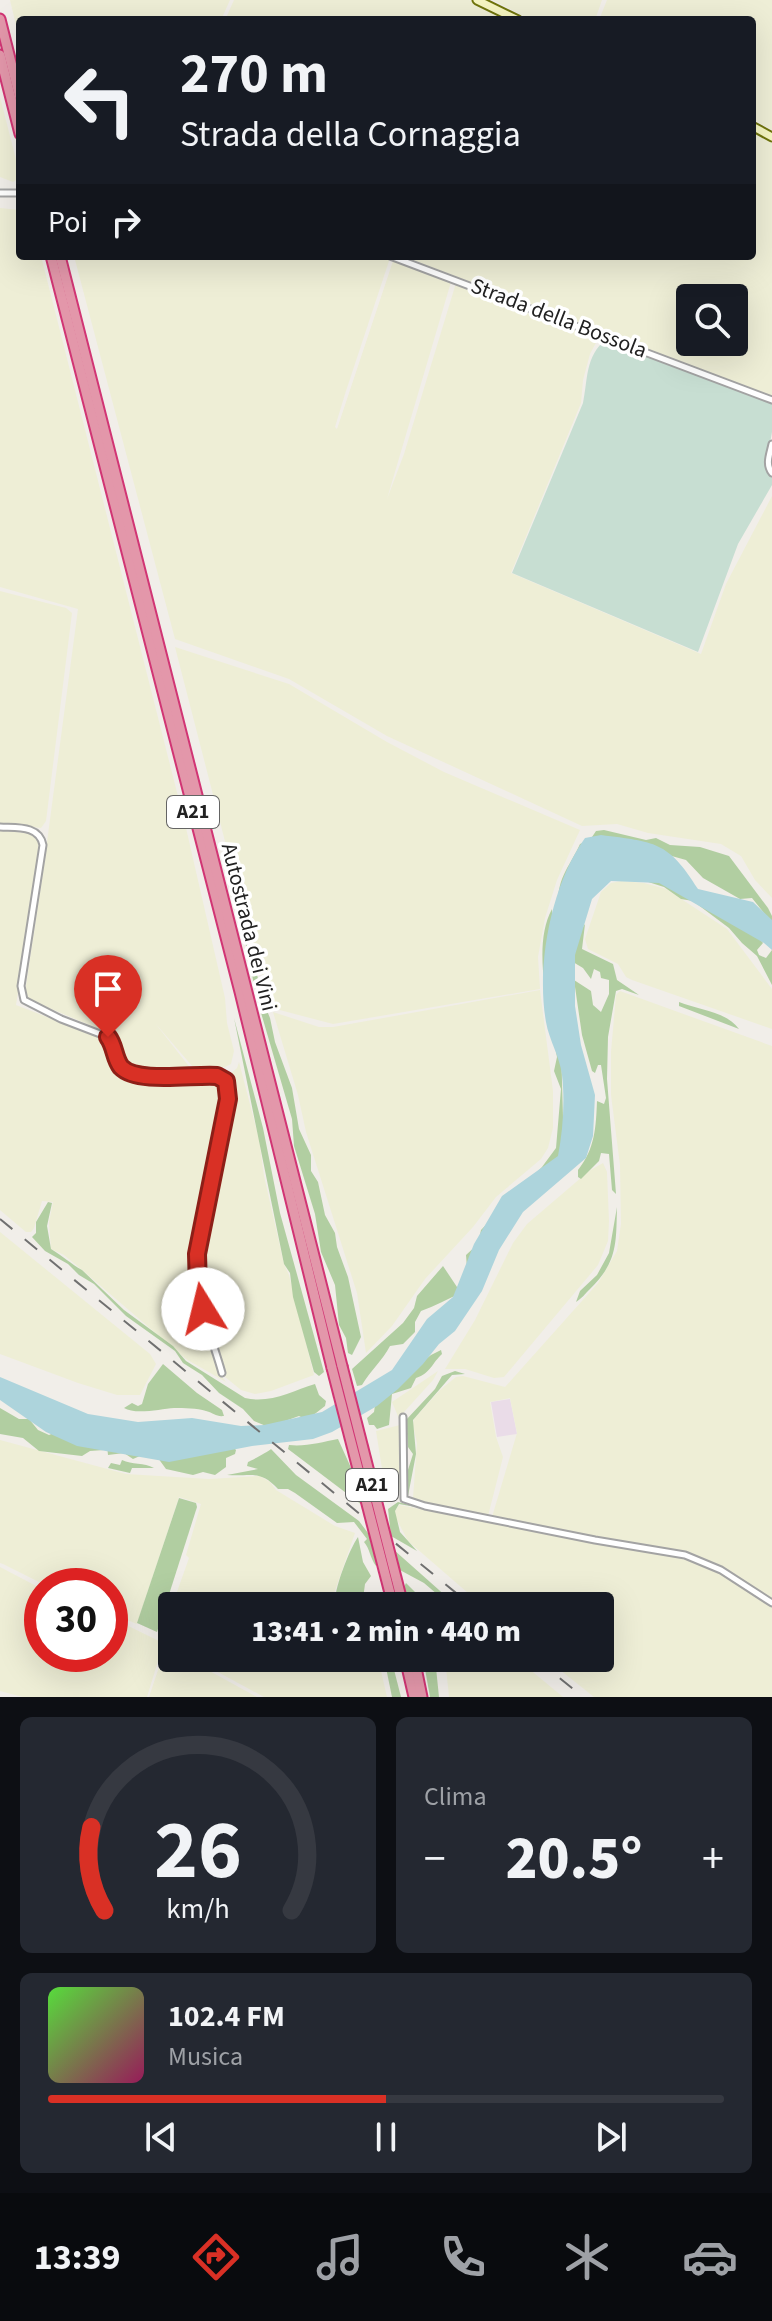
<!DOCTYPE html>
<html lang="it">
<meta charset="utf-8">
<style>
body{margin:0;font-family:"Source Sans 3",sans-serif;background:#242831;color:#f1f3f6;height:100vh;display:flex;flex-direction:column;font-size:30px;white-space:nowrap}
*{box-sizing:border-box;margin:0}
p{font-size:26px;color:#9ea1a6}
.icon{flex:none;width:44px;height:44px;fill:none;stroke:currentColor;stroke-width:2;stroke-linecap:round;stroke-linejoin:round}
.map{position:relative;height:1697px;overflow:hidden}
.drawer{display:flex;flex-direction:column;gap:20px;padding:20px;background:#0d0f14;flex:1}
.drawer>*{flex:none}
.banner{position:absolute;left:16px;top:16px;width:740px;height:244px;border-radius:8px;box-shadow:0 8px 32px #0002;background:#171b24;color:#f1f3f6;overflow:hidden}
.tools{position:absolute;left:676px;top:284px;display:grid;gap:16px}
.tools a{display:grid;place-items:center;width:72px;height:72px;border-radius:8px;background:#171b24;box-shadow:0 8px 32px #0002;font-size:40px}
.speed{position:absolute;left:24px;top:1568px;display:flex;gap:16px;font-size:40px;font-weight:700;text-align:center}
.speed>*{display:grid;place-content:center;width:104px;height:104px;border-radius:50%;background:#171b24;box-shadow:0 8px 32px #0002;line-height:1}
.speed .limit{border:12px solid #d22;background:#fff;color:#111}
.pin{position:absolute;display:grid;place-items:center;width:68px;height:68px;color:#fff;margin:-82px -34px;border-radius:50% 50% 50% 0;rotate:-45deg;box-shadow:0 0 8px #0007}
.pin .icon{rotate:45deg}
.me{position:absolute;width:88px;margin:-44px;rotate:351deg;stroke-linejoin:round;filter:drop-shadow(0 0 6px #0008)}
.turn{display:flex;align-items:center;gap:28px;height:168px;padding:0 32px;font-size:36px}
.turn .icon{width:104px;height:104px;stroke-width:2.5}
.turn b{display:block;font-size:56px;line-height:68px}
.then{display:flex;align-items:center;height:76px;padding:0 32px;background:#0003;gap:16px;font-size:30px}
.big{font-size:60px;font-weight:800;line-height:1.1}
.drawer .card{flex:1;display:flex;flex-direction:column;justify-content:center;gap:12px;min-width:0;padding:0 28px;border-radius:12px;background:#242831}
.drawer .dial{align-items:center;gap:0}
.dial svg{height:208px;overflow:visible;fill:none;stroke:#363941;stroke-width:7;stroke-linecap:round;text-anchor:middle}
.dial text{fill:#f1f3f6;stroke:none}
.song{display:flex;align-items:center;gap:24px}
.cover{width:96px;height:96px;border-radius:12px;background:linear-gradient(135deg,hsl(110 70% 55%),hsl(330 70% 35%))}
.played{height:8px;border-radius:4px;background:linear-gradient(90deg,#d93025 50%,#363941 50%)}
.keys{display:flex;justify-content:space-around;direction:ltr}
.heat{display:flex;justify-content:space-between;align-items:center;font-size:44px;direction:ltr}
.drawer .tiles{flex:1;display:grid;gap:20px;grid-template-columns:1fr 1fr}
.card:last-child{grid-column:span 2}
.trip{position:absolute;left:158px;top:1592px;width:456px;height:80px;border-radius:8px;background:#171b24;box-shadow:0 8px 32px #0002;font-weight:800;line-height:80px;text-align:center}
.menu{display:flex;height:128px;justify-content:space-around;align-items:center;background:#090b0e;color:#9ea1a6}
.menu .icon{width:56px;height:56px}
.menu .current{color:#d93025}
.menu b{font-size:36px;color:#f1f3f6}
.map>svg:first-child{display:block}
.industrial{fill:#eadce8}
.farmland{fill:#eeeed6;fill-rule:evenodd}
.forest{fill:#b1cea1}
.wetland{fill:#c7ded2}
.water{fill:#add4dc}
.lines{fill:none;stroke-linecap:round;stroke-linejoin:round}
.street-casing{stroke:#a3a3a3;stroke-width:9}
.secondary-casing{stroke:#70750c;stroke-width:11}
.highway-casing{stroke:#d13574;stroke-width:13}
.street{stroke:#fff;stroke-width:5}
.secondary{stroke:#f6f6c2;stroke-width:7}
.highway{stroke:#e397aa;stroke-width:9}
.rail{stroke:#707070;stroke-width:2;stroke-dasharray:16 16;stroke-linecap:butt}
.highway-bridge-casing{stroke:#d13574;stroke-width:13;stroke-linecap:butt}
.highway-bridge{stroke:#e397aa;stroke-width:9}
.route-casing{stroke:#8d1f18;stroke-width:20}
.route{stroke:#d93025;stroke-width:14}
.labels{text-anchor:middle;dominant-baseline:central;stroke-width:7;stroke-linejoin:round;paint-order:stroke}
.shield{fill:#fff;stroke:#646464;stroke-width:2}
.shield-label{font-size:20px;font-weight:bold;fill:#222}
.street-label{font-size:22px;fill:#222;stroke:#fff}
</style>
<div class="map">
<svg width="772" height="1697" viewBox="0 0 772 1697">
<rect width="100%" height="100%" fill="#f1eee9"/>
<path class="industrial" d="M510,1399L517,1434L497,1437L491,1402Z"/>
<g class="farmland">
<path d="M10,0H230L221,20H20V42Z"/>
<path d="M234,0H469L500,17L498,20H225Z"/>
<path d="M493,0H602L595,20H531Z"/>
<path d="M607,0H772V130L752,119V20H599Z"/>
<path d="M0,97L19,171V178L13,182L0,177Z"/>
<path d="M752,129L772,141V396L402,256H752ZM690,298H734V342H690Z"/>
<path d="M0,208L20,210V256H41L186,828L225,998L227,1023L234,1051L231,1064L225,1067L205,1069L193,1067L155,1023L195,1074L136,1071L126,1067L120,1061L118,1037L30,1000L25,992L43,872L78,609L0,587Z"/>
<path d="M74,256L390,258L345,394L335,427L337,429L393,261L451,282L387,499L404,454L456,283L599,337L590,354L583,380L581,403L511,573L701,654L726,584L772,496V898L755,880L741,856L721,844L648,833L617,824L582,826L387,736L289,679L175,639Z"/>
<path d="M0,591L66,608L72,613L46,821L41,828L0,823Z"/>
<path d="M175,647L289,684L387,742L444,772L580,830L557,880L545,918L538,957L540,989L333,1024L272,1008L236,884Z"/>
<path d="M0,830L32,834L37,839L40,849L16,1005L104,1039L109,1044L119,1069L133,1077L215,1078L221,1082L225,1090L222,1127L198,1242H193L192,1248L196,1250L195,1272L221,1376L226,1382L186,1359L81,1269L64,1255L51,1249L49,1222L53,1202L42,1201L34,1228L31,1232H26L0,1210Z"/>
<path d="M621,881L644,883L666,889L727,929L772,989V1029L632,980L626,977L618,964L588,949L585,939L601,892L611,883Z"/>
<path d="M540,990L553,1091V1128L548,1148L541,1159L496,1197L473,1227L425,1279L392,1326L366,1353L357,1293L306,1132L298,1095L273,1012L319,1027H333Z"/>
<path d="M620,991L772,1046V1600L721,1567L682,1552L627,1544L492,1517L517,1433L510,1398L490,1402L496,1437L503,1457L488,1516L414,1501L413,1498L417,1443L413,1425L414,1419L440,1390L456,1377L463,1376L505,1387L598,1283L617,1251L621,1224L620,1165L611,1095V1052L616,995Z"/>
<path d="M239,1062L259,1139L264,1176L284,1264L289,1275L314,1375L271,1391L255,1394L241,1390L224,1376L201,1290L199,1261L230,1106V1087L226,1078L237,1068Z"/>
<path d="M603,1163L607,1172L609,1221L608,1241L598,1265L504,1377L494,1378L465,1369H445L475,1320L513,1243L527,1224L589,1171Z"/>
<path d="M0,1232L150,1354L156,1364L140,1395H117L78,1383L0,1354Z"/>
<path d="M438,1371L433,1380L404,1412L400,1421L392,1402Z"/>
<path d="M400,1425L403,1473L399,1494L385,1487L376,1431Z"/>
<path d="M0,1440L126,1474L209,1479L260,1476L270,1482L276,1490L335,1526L355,1533L331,1602L337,1606H172L189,1558L186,1555L201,1504L179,1497L137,1624L110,1613V1586H47L3,1564L0,1563Z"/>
<path d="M399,1505L675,1556L714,1570L772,1607V1697H594L545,1658H600V1606H483L408,1541L396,1518L395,1511Z"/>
<path d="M0,1567L42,1589V1654H110V1617L161,1642L162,1648L147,1697H23L0,1691Z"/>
<path d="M166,1646L172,1650V1658H186L257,1697H149Z"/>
<path d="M192,1658H378L387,1697H264Z"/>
<path d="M445,1658H516L563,1697H449Z"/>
</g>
<g class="forest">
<path d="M604,830L646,840L656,838L670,845L700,847L729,856L768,908L772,916V923L752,898L740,899L703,878L686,860L668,855L558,898C560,874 570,866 580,844L590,840L596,831Z"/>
<path d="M640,869L759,938L763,943L757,950L759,955L766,958L772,950V985L757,956L742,943L729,928L693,901L681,899L664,887L645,881Z"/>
<path d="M552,909L561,1046L564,1153L467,1268L466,1255L478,1244L481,1230L542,1167L556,1148L561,1089L554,1071L557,1057C550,1015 531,947 552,909Z"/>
<path d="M585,924L582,949L613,964L617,980L639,995L622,989L616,991L608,1037L607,1079L616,1194L612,1190L609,1154L601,1153L599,1161L581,1179L578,1177V1170C595,1149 596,1127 597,1101L604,1104L606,1098L601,1065H598L595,1073L592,1071L582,1035L574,980L591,991L593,1005L601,1012L609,994V980L601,978L600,972L594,969L591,979L583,968L573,962L572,943Z"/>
<path d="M245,941L254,961L263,1001L270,1018L275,1042L292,1088L299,1129L311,1155V1171L318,1182L325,1215L335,1233L337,1247L348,1277L361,1337L352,1355L348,1353L346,1338L339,1325L335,1285L321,1252L315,1214L294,1146L292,1119L257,999Z"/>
<path d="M679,1002C698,1010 726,1011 739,1029L679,1006Z"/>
<path d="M234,1018L263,1128L280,1213L324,1372L319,1376L314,1372L293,1297L290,1273L284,1264Z"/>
<path d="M48,1202L52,1203L47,1226L51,1249C63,1256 71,1264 82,1270L124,1310L173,1346L186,1361L245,1398C270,1404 292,1391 315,1384L319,1395L326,1401L325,1406L307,1420L299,1416L274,1425L266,1426L254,1421L243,1409L219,1393L202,1375L183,1363L175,1351L126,1316L94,1284L79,1275L68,1264L45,1251L32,1237L36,1233V1222Z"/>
<path d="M617,1207C616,1242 618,1262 590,1289C585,1294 582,1298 576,1302L580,1291L597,1275L609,1253Z"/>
<path d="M443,1266L461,1293C447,1299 435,1306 421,1311L415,1322V1332L403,1344L390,1346C383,1360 370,1371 362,1385L357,1386L352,1369L403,1323L414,1308L417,1296Z"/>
<path d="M441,1350L442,1354C432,1363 431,1373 416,1378L411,1388L392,1394L389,1425L377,1429L374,1425H369L367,1418L374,1412L376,1399L431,1355Z"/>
<path d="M163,1364L197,1393L222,1410L224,1416C216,1417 214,1413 206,1411C197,1408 184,1408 174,1408C161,1409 135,1415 124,1408L132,1403L138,1406L142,1404L148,1384Z"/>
<path d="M455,1371L465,1374L452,1375L413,1420L416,1454L408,1496L406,1495L407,1473L413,1454L408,1447L406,1420L435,1389L442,1376Z"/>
<path d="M0,1408L19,1419H29L38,1430L49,1435L56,1432L104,1447V1450L90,1451L82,1456L39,1451L23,1438L0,1434Z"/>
<path d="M338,1439L357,1481L362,1505L288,1449L289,1445C305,1447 322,1442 338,1439Z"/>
<path d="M107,1445L234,1448L236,1450L235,1454L226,1458V1467L215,1475L203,1472L193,1475L166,1469L158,1458L140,1456L133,1459L124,1453L108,1455Z"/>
<path d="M271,1449L296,1475L359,1521L371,1537L377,1561L376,1566C370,1558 370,1549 364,1542L367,1539L354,1522L337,1523L295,1493L288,1489H278C260,1469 251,1477 227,1475L258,1469L247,1466L248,1462C251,1461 269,1451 271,1449Z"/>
<path d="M122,1460C132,1465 144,1462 154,1468H132L130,1473L108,1468L111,1463L120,1465Z"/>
<path d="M179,1498L196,1503L197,1507L157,1632L137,1623Z"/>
<path d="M398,1502L421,1508L399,1504L395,1511L400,1532L417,1551L391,1536L388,1509Z"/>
<path d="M358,1537L363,1562L371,1576L365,1584L362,1606L335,1605C333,1591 350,1548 358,1537Z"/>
<path d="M394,1550L457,1606H451L424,1583L398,1569Z"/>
<path d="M406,1583L421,1598L424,1606H410L404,1587Z"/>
<path d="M384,1658H391L401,1697H392Z"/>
<path d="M423,1658H435L439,1697H430Z"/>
</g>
<path class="wetland" d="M606,339L772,402V432L766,465L772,475V485L738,544L698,652L512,573L583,403C588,379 585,357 606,339Z"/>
<path class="water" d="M601,835C655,842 668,841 698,889L753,902L772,920V950L764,943L659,883L611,881L592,899L575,955V1006L581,1045L595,1095L593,1136L586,1158L523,1212L499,1250L482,1291L455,1331L439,1344L423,1364L398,1389L377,1406L332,1432L313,1439L252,1446L169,1462L77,1446L46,1432L0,1400V1377L88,1414L138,1422L192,1418L241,1426L264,1425L322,1412L392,1370L427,1319L453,1297L474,1244L502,1196L558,1156C563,1130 565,1101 562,1075C560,1057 549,1040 546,1022C536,966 551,885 585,838Z"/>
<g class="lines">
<defs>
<g id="street">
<path d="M0,193H20"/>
<path d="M390,256L772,400"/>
<path d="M772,444C770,454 765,464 772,473"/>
<path d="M0,827C17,828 39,825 43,845L21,986L24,1000L61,1019L108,1037C115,1046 114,1058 121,1067C137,1084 194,1074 217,1076C241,1085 218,1154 214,1174C206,1209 194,1247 198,1284C201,1314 214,1344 222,1373"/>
<path d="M403,1417L404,1499L425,1506L595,1540L685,1555L721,1570L772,1603"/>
</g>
<g id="secondary">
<path d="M477,0L518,20"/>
<path d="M752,126L772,137"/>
</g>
<g id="highway">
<path d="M0,19L20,98"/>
<path d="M0,55L20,134"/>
<path d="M51,256L240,992L332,1368"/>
<path d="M60,256L342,1366"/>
<path d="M405,1658L414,1697"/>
<path d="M414,1658L422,1697"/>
</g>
</defs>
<use href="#street" class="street-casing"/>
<use href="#secondary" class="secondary-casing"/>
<use href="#highway" class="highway-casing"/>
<use href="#street" class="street"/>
<use href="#secondary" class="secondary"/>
<use href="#highway" class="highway"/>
<g class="rail">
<path d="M0,1219L472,1606"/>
<path d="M535,1658L583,1697"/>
</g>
<defs>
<g id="highway-bridge">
<path d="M342,1366L403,1605"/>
<path d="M332,1368L392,1601"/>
</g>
</defs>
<use href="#highway-bridge" class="highway-bridge-casing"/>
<use href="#highway-bridge" class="highway-bridge"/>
</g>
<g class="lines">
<defs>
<path id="route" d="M108,1037C115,1046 114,1058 121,1067C137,1084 194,1074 217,1076L226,1081L228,1099L197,1254L198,1287L203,1309"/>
</defs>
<use href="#route" class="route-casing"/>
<use href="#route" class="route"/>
</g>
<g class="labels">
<g class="shield">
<rect x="167" y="796" width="52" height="32" rx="6"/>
<rect x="346" y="1469" width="52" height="32" rx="6"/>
</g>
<g class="shield-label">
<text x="193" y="812">A21</text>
<text x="372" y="1485">A21</text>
</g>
<g class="street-label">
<text transform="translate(559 318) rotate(21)">Strada della Bossola</text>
<text transform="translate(249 927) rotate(76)">Autostrada dei Vini</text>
</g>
</g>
</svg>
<div class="tools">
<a><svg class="icon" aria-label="search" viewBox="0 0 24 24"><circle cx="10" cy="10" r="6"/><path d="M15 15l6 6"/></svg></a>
</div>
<div class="speed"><div class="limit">30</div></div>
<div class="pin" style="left:108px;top:1037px;background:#d93025"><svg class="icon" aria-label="arrive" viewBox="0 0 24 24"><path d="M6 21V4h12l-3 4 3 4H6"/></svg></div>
<svg class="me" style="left:203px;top:1309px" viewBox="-20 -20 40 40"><circle r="19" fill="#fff"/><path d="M0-13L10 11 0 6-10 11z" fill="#d93025"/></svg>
<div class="trip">13:41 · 2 min · 440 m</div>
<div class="banner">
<div class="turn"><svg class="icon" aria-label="left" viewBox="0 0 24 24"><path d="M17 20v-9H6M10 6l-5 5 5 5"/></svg><div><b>270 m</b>Strada della Cornaggia</div></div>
<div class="then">Poi<svg class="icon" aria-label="right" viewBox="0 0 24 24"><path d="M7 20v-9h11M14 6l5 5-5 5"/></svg></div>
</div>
</div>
<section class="drawer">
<div class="tiles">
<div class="card dial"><svg viewBox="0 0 100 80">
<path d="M14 69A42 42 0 1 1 86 69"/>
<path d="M14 69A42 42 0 0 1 9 37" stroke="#d93025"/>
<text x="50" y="56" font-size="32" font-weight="700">26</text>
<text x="50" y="72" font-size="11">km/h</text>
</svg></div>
<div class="card"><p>Clima</p>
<div class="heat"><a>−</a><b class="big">20.5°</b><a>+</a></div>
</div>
<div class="card">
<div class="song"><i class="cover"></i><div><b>102.4 FM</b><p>Musica</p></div></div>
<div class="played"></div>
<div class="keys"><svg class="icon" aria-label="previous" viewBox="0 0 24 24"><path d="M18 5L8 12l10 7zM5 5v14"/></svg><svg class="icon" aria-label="pause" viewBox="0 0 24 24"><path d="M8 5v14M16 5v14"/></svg><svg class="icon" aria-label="next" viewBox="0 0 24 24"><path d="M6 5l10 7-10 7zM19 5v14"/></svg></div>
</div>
</div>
</section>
<nav class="menu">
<b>13:39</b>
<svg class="icon current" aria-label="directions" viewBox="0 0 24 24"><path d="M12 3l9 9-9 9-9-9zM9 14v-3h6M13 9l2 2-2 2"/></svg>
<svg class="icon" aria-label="music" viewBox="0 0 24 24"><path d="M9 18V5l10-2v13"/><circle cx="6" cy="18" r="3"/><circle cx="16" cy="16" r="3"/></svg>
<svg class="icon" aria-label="phone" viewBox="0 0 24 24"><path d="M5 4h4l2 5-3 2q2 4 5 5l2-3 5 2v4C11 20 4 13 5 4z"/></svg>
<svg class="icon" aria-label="climate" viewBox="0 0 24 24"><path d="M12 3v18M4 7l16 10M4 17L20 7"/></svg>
<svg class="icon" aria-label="car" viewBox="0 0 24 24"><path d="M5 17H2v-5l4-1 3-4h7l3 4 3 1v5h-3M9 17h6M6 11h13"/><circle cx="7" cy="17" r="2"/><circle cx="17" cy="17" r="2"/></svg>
</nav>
